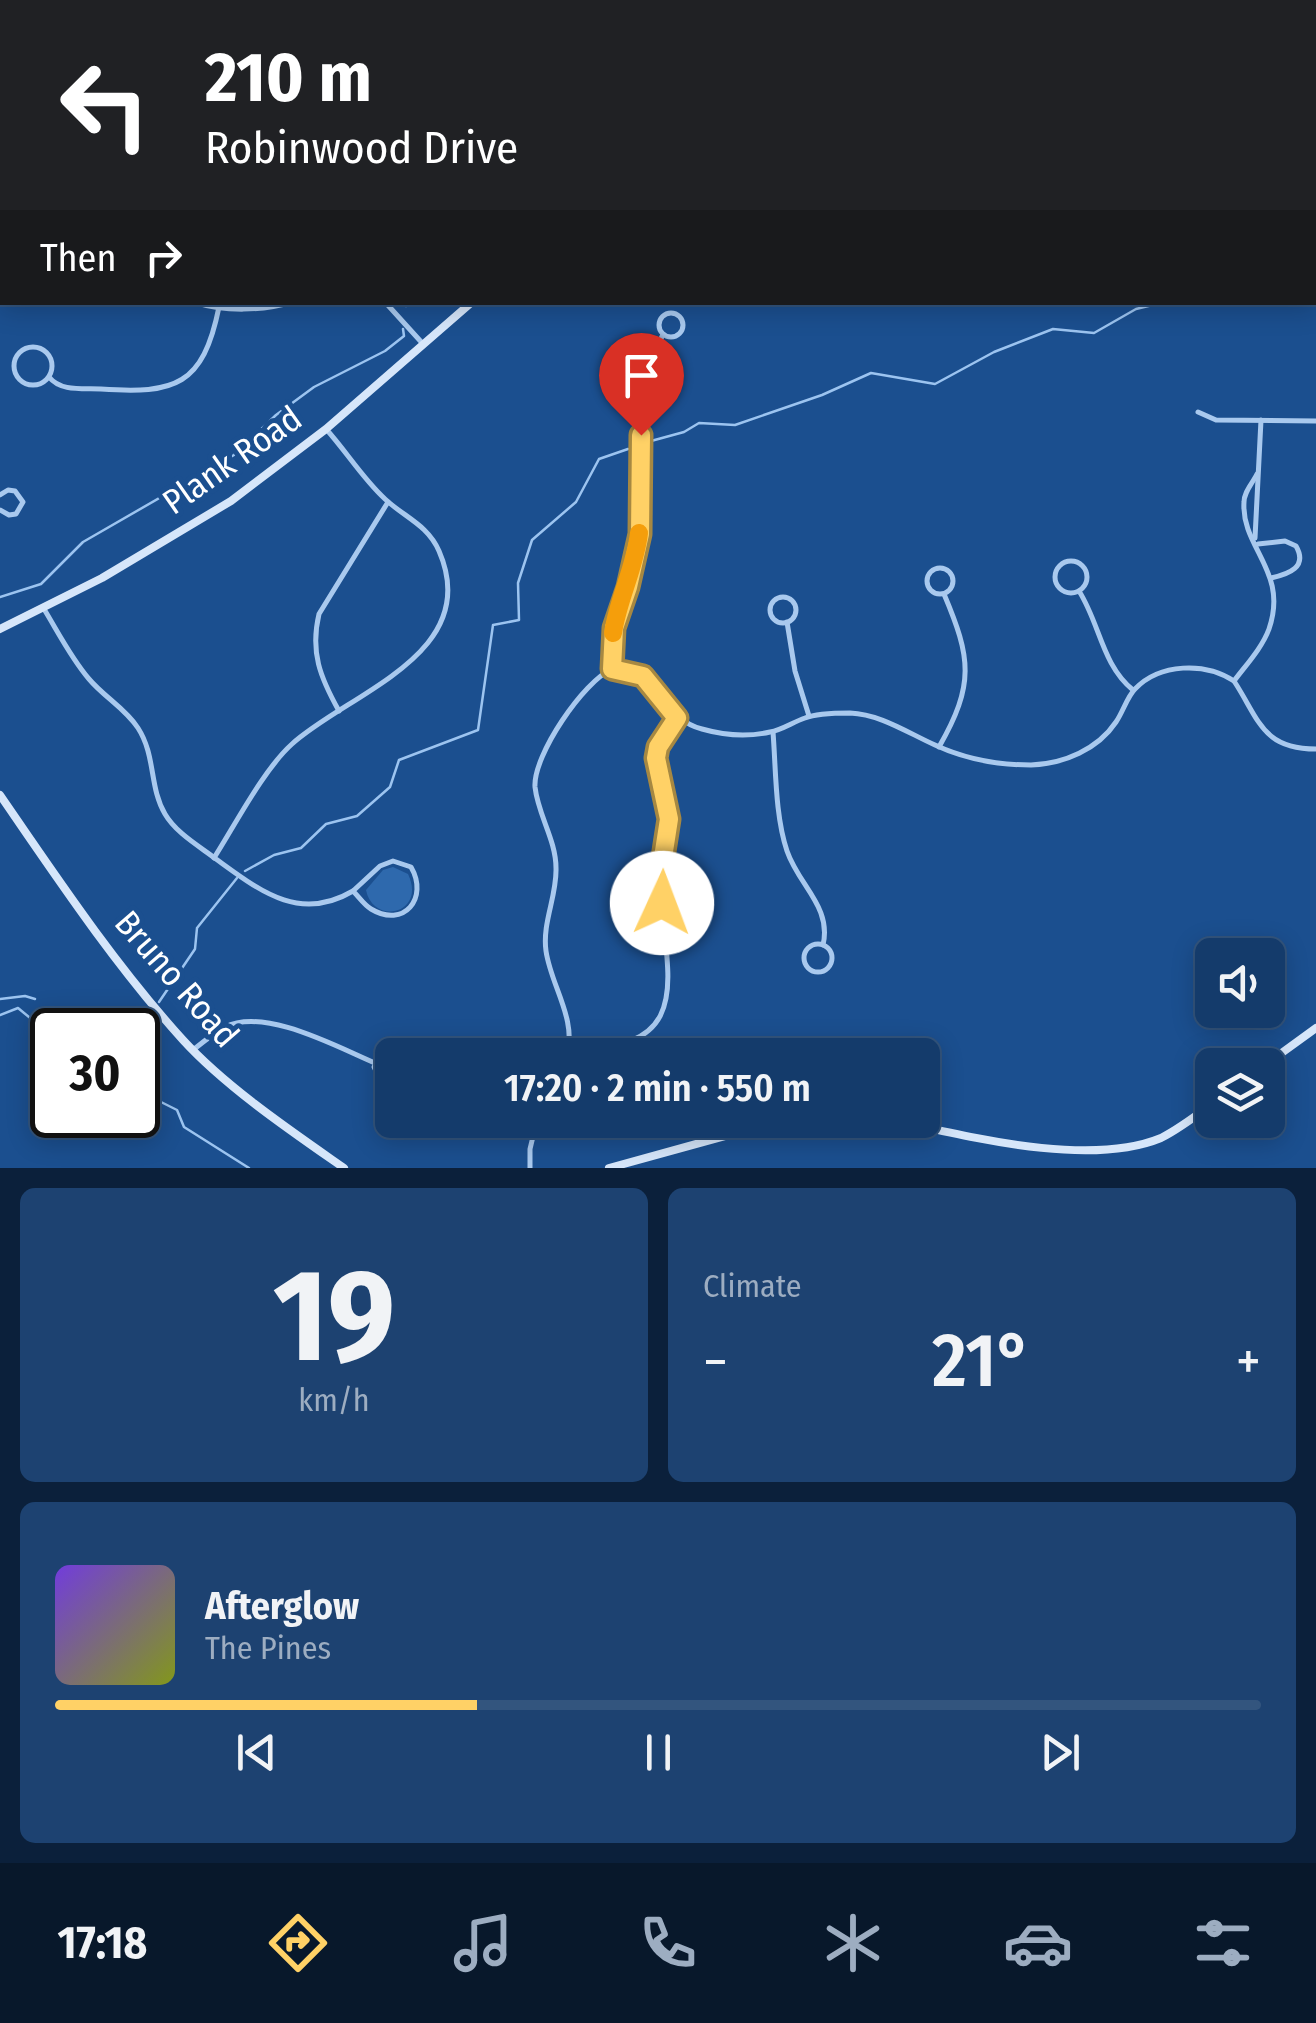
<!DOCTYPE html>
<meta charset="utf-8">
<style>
body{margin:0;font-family:"Fira Sans Condensed",sans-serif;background:#1d4271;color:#f1f3f6;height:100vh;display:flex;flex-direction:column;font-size:38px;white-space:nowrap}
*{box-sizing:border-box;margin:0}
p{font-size:32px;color:#9dadc1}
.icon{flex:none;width:55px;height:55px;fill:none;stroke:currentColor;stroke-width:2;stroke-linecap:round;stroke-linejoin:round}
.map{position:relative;height:1168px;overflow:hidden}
.side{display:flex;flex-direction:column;gap:20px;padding:20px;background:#0b203b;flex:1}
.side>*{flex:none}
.guide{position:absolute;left:0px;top:0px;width:1318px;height:305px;box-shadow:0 5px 25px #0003,0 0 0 2px #33557e;background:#202124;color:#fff;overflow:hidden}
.tools{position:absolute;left:1195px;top:938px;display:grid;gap:20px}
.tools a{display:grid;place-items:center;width:90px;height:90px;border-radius:15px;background:#143b6b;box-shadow:0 5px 25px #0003,0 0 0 2px #33557e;font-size:50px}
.speed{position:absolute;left:30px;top:1008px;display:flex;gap:20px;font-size:50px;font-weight:700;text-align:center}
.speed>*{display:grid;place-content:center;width:130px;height:130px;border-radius:50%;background:#143b6b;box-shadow:0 5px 25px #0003,0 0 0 2px #33557e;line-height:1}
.speed .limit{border:5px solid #111;border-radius:15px;background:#fff;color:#111}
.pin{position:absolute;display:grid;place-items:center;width:85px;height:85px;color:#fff;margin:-102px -42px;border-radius:50% 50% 50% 0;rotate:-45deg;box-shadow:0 0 10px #0007}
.pin .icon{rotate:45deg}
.me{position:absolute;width:110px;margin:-55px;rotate:2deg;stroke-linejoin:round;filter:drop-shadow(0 0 8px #0008)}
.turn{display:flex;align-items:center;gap:35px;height:210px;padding:0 40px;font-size:45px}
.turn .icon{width:130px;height:130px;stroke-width:2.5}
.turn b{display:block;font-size:70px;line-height:85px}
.then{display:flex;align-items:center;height:95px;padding:0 40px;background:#0003;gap:20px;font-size:38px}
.big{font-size:75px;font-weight:600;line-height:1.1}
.side .card{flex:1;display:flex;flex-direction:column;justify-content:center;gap:15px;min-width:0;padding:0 35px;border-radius:15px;background:#1d4271}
.side .dial{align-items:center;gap:0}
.dial b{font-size:130px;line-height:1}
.song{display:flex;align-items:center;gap:30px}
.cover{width:120px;height:120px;border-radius:15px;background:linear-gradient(135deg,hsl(260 70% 55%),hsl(70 70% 35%))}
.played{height:10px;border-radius:5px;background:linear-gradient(90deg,#ffd166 35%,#33557e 35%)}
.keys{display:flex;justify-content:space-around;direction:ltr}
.heat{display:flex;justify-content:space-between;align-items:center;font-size:55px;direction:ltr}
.side .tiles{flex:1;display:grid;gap:20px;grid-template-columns:1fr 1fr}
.card:last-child{grid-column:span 2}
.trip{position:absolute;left:375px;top:1038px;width:565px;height:100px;border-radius:15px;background:#143b6b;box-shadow:0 5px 25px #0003,0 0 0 2px #33557e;font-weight:600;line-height:100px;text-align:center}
.tabs{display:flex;height:160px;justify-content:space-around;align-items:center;background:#08182b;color:#9dadc1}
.tabs .icon{width:70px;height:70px}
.tabs .selected{color:#ffd166}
.tabs b{font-size:45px;color:#f1f3f6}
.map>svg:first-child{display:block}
.green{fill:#2e69ad}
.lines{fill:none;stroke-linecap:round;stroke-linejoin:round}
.stream{stroke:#9cc4f0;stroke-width:2.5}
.street{stroke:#a9c9ee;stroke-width:5}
.secondary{stroke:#d6e6fa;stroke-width:8}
.route-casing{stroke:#a68842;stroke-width:25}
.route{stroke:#ffd166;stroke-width:18}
.slow{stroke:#f59e0b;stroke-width:18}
.labels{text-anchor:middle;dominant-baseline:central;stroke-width:10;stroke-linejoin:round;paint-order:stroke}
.street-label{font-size:35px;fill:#fff;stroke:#1b4f8f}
</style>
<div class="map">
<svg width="1316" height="1168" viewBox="0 0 1316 1168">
<rect width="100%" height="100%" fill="#1b4f8f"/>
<path class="green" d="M393,867L408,874C427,914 373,926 366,890L383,870Z"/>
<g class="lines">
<g class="stream">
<path d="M664,2L667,0"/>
<path d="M1315,81L1316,79"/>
<path d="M1315,153L1316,156"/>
<path d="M1315,237H1316"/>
<path d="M406,306V302"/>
<path d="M651,441L684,432L699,423L735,425L822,395L871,373L935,384L994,352L1053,329L1094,333L1136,309L1165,302"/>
<path d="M0,597L41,584L83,542L234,455L276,415L314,387L385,351L404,336L403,329"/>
<path d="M245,871L274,855L301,848L326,824L357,816L390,787L399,760L478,730L493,625L519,620L518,583L532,540L576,502L599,459L628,449"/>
<path d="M0,999L25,996L35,999"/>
<path d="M159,1002L195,949L197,928L237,878"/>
<path d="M0,1015L18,1008L52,1036"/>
<path d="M138,1033L151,1009"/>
<path d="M138,1108L151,1097L177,1110L184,1127L249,1168"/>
</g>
<g class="street">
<path d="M525,0L526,2"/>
<path d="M873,0L875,2"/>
<path d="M1079,0V2"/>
<path d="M1211,0V2"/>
<path d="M129,2L130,0"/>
<path d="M376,2L377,0"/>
<path d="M552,2L554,0"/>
<path d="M0,199L2,196"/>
<path d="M0,250L2,251"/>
<path d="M194,302C225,312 262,311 292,302"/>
<path d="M385,302L424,345"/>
<circle cx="671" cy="325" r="12"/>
<circle cx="33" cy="366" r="19"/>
<path d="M49,377C61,392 83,388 101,389C175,394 203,386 219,307"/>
<path d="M1198,412L1216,420L1316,421"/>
<path d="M0,495L8,490L15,491L23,502L16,514L9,515L0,510"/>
<path d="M1255,538L1261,420"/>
<path d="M1258,544L1285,541L1296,546C1308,567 1289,574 1271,578"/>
<circle cx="1071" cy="577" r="16"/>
<circle cx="940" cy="581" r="13"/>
<path d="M1079,591C1100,624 1102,665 1133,690"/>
<circle cx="783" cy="610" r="13"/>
<path d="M44,609C58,632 71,658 89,679C104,697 125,708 138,728C156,756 149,787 165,814C176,833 199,846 216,859C259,890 299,923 353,891"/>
<path d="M787,622L795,671L809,716"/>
<path d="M612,669L614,627L628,587L640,534L639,463L648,388L655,353L663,334"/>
<path d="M1234,681C1246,665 1262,648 1269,629C1289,571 1241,548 1244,502C1244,492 1252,484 1257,474"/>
<path d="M339,711C320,677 310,652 319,614L388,502"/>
<path d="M773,732C776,770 775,815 787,851C799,886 832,907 823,945"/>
<path d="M939,747C975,684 971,658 944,594"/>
<path d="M214,858C235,825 264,769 292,744C348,693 484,654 439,551C428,525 404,517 385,499C363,479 346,451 326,429"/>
<path d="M393,861L411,867C429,898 404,929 371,909C364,905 359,897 353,891L380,866Z"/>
<circle cx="818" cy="958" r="14"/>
<path d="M569,1048C703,1053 663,969 660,880C660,857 670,835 669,811C666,764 642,764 677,718"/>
<path d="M193,1050C203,1042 214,1033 225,1027C265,1007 337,1047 375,1063"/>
<path d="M567,1055C577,1019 551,986 546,951C542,923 557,896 556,868C556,840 538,815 535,787C533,755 584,681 612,669C661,668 659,718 702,729C723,735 748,737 770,732C782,730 793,722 805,718C817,713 836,713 850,713C880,714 908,733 935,745C965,759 998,765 1031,765C1064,764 1098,749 1116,722C1123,712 1127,697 1135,689C1160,663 1205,662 1234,681C1259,719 1262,749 1316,749"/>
<path d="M392,1057H379L374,1067L379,1077H392"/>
<path d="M530,1168V1149L537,1120"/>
</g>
<g class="secondary">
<path d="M828,2L830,0"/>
<path d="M0,629L102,578L231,501L326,429L472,302"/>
<path d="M0,795C57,878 115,965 183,1040C226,1087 291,1131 344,1168"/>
<path d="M1265,1065L1316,1028"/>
<path d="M893,1120C967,1136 1088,1168 1161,1138C1179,1129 1196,1116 1212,1104"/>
<path d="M609,1168L783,1120"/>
</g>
</g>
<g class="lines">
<defs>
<path id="route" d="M641,435L640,534L628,587L614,628L612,669L643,676L677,718L658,747L656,758L669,819L660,877L662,903"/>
</defs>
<use href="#route" class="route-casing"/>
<use href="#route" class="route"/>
<path class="slow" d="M613,633C618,599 635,568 639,533"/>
</g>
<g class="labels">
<g class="street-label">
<text transform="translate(232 460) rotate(-35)">Plank Road</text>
<text transform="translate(177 979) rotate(49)">Bruno Road</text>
</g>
</g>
</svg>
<div class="tools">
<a><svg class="icon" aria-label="sound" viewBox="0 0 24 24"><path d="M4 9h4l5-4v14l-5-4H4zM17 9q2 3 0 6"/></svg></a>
<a><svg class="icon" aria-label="layers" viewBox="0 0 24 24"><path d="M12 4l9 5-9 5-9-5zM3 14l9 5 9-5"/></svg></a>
</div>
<div class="speed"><div class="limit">30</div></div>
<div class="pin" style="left:641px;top:435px;background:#d93025"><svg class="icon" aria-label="arrive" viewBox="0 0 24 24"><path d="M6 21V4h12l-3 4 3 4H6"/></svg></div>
<svg class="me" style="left:662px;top:903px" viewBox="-20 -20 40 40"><circle r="19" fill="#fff"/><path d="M0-13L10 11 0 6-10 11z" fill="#ffd166"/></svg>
<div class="trip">17:20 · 2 min · 550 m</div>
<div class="guide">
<div class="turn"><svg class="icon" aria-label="left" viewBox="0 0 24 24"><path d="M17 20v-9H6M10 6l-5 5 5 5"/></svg><div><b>210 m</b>Robinwood Drive</div></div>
<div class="then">Then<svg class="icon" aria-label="right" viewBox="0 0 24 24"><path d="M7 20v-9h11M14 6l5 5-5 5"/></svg></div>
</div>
</div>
<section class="side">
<div class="tiles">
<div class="card dial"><b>19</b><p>km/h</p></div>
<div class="card"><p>Climate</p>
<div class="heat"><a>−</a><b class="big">21°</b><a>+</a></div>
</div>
<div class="card">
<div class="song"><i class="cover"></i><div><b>Afterglow</b><p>The Pines</p></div></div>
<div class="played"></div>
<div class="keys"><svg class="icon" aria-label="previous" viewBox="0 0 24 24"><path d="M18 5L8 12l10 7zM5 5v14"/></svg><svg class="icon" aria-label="pause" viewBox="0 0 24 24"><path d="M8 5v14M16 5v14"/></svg><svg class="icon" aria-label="next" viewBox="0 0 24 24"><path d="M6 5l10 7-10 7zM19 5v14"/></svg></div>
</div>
</div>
</section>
<nav class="tabs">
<b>17:18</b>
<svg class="icon selected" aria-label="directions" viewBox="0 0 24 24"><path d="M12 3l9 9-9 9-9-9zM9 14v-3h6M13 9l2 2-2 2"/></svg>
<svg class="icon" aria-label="music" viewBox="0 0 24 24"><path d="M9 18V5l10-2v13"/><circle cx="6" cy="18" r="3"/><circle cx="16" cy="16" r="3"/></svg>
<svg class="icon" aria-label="phone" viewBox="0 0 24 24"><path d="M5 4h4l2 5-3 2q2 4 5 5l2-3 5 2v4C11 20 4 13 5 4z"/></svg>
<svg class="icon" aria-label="climate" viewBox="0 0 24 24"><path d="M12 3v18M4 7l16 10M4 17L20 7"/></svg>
<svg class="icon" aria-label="car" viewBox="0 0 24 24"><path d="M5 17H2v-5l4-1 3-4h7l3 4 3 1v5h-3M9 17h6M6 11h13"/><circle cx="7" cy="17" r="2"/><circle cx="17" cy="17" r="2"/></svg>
<svg class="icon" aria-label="filters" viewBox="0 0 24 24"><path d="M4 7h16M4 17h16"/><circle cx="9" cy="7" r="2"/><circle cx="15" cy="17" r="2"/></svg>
</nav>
